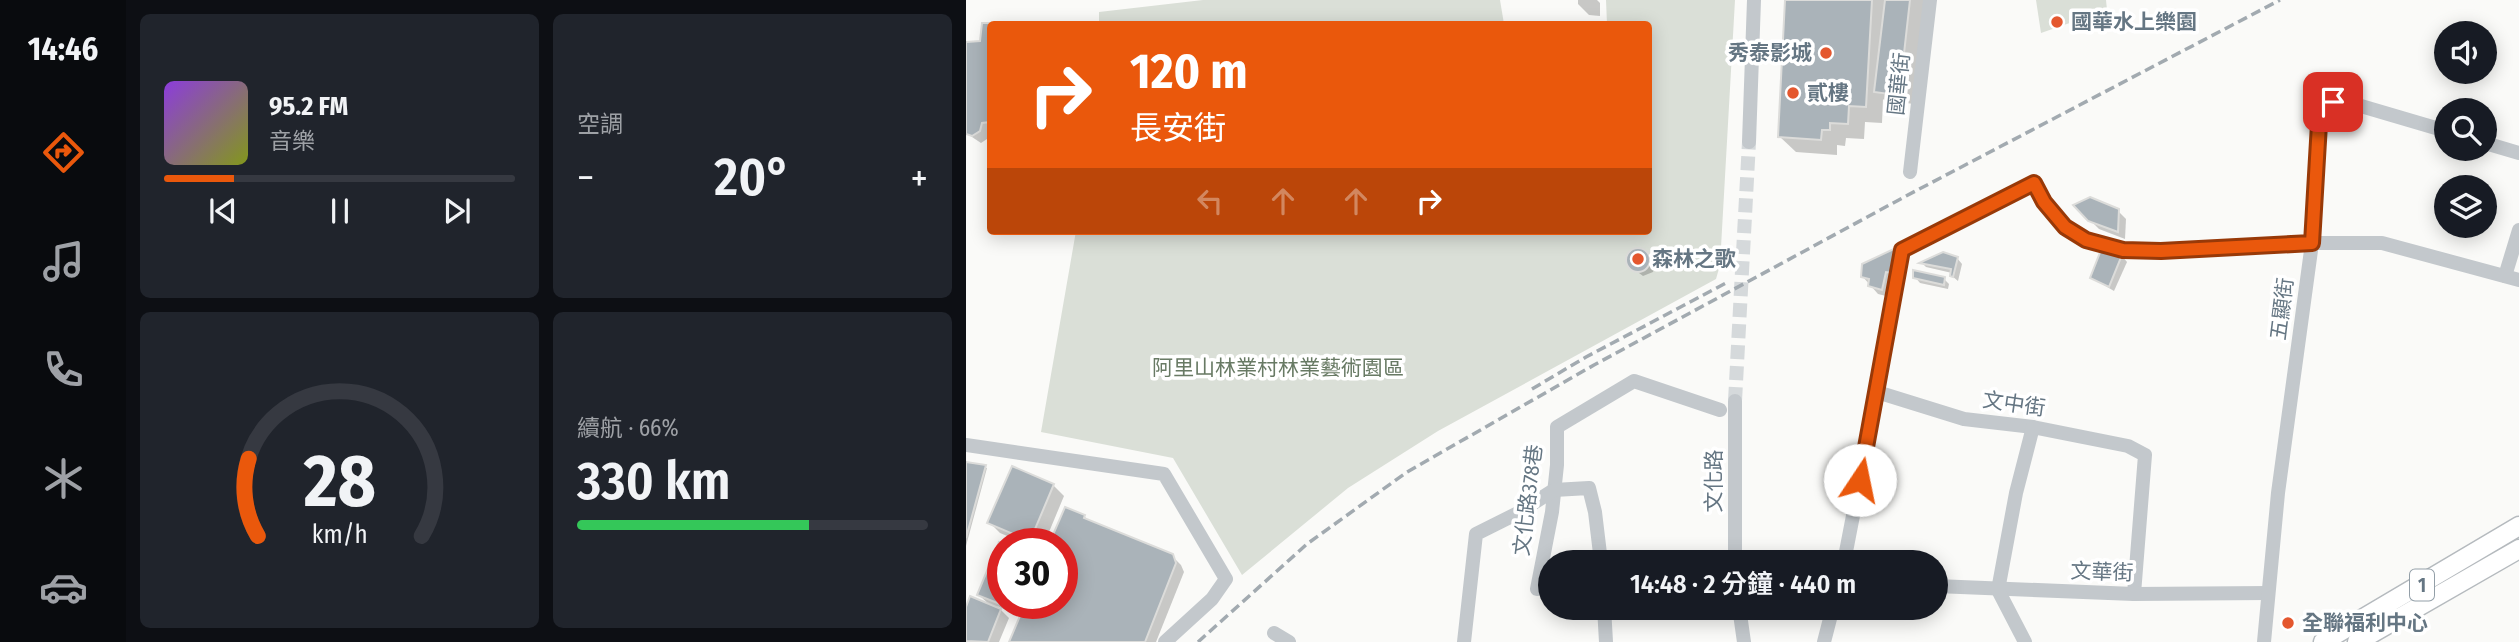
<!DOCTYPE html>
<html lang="zh-TW">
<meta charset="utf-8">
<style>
body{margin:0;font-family:"Fira Sans Condensed","Noto Sans TC",sans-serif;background:#20242c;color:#f1f3f6;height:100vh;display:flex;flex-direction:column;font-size:26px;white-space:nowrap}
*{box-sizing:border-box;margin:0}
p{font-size:23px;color:#9ea1a6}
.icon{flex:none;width:38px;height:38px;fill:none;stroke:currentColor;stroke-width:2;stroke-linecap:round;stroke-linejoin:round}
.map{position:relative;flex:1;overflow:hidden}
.drawer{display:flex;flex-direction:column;gap:14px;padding:14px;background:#0d0f14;width:840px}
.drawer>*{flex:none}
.banner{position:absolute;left:21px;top:21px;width:665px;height:214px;border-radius:7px;box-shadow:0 4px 18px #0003;background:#ea580c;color:#fff;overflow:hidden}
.tools{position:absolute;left:1468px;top:21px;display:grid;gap:14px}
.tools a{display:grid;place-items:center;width:63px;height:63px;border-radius:50%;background:#171b24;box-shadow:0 4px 18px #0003;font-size:35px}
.speed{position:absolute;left:21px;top:528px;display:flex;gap:14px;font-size:35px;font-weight:700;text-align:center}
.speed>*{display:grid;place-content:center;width:91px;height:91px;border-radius:50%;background:#171b24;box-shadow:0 4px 18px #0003;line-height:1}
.speed .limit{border:10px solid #d22;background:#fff;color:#111}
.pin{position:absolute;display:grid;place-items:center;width:60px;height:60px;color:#fff;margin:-30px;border-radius:14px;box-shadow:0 4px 10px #0006}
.me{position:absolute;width:77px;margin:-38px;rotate:11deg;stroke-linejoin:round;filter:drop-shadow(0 0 5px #0008)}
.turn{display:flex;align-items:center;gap:24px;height:147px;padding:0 28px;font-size:32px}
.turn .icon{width:91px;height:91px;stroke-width:2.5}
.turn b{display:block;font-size:49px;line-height:60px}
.lanes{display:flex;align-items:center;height:66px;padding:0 28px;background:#0003;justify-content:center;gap:35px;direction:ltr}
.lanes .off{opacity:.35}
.big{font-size:52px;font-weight:600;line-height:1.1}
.drawer .tile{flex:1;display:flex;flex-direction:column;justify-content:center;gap:10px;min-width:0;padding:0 24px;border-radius:10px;background:#20242c}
.drawer .dial{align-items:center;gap:0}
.dial svg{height:182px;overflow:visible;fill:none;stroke:#363941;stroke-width:7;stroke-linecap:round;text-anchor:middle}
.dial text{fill:#f1f3f6;stroke:none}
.song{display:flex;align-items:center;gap:21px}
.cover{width:84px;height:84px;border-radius:10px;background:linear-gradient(135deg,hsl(270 70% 55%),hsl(70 70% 35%))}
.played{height:7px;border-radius:4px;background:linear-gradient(90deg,#ea580c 20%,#363941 20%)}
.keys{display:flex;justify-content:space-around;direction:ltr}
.heat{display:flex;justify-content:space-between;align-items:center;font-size:38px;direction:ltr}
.charge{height:10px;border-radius:5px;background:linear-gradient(90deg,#34c759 66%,#363941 0)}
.drawer .tiles{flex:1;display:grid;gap:14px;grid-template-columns:repeat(2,1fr)}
.trip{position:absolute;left:572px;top:550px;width:410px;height:70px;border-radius:35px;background:#171b24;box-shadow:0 4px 18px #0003;font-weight:600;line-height:70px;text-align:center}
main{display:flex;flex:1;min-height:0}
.tab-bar{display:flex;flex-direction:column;width:126px;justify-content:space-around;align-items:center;background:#090b0e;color:#9ea1a6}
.tab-bar .icon{width:49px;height:49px}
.tab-bar .on{color:#ea580c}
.tab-bar b{font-size:32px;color:#f1f3f6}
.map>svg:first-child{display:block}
.park{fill:#dadfd7}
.shadow{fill:#0003}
.building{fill:#aab3b9;stroke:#dcdcda;stroke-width:2}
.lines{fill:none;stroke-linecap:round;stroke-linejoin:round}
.minor-tunnel{stroke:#d5d9db;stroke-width:14;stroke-dasharray:14 7;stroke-linecap:butt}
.major-casing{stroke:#b5babe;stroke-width:21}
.minor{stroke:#c3c8cc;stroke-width:14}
.major{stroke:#fff;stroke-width:18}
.rail{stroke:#a2aab0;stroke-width:3.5;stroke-dasharray:10 5;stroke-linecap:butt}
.route-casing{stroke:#983908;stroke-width:18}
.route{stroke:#ea580c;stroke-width:12}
.poi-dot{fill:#e4572e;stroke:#fff;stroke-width:2.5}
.labels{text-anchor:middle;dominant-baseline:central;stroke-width:7;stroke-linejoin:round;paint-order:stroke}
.shield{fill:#fff;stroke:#939fa8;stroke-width:2}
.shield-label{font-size:19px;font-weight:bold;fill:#657683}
.poi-label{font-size:21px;font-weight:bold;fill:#657683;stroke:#fff;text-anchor:start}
.street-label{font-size:21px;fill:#657683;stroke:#fff}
.park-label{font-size:21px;fill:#687a64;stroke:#fff}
</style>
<main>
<nav class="tab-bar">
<b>14:46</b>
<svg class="icon on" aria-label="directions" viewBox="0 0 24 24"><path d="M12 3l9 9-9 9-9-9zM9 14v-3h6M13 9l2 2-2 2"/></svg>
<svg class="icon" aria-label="music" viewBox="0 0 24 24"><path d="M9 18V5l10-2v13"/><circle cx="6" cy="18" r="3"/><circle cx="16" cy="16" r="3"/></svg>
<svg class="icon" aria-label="phone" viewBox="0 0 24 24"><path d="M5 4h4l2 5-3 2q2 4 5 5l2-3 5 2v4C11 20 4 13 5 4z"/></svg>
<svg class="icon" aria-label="climate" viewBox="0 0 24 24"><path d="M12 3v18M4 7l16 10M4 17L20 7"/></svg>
<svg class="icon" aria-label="car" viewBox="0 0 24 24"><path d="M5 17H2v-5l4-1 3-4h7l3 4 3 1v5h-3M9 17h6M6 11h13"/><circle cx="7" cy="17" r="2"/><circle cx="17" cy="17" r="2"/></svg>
</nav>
<section class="drawer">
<div class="tiles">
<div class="tile">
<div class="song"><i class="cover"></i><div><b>95.2 FM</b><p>音樂</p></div></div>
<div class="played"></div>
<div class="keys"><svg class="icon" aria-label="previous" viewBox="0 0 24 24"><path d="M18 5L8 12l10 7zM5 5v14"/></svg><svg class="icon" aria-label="pause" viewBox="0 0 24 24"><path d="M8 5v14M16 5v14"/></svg><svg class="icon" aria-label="next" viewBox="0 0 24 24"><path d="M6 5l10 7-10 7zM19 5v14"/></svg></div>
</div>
<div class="tile"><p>空調</p>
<div class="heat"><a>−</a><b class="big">20°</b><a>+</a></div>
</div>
<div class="tile dial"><svg viewBox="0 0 100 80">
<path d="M14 69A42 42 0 1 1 86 69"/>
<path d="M14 69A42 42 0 0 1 10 35" stroke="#ea580c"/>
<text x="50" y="56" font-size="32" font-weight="700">28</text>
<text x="50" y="72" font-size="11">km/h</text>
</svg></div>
<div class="tile"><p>續航 · 66%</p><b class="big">330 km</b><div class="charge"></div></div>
</div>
</section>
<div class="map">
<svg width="1553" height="642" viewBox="0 0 1553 642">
<rect width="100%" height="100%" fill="#fafaf8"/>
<g class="park">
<path d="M237,0H534L538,24H133V12Z"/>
<path d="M640,0H769L754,265L750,279L472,431L382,488L276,575L207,458L75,432L110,231H682V24H641Z"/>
<path d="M1070,0H1140L1141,10L1075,33Z"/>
</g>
<g class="shadow">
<path d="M612,0H631L634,3V16L623,15L612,4Z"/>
<path d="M821,0H962L949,104L939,103V109L926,108L917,99L916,123L899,122L898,139L880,138L879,146L871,145V155L830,152L813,136Z"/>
<path d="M17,25H24V131L21,139L15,143L0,133V44L15,43Z"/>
<path d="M1110,206L1152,211L1160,219L1159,239L1133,229Z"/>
<path d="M931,249L924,297L912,294L897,277Z"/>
<path d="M675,250L687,259L689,266L687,272L677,276L665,267L662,257L665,252Z"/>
<path d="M1156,256L1161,262L1148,291L1126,278Z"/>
<path d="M991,258L996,264L992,281L986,276V273L960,267L956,263Z"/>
<path d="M949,277L978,279L983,284L982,289L954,283Z"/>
<path d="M0,463L21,468L0,546Z"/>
<path d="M87,485L98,496L78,544H60L34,533L23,522Z"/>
<path d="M100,509L118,516L124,522L206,556L215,565L218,572L190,642H45L61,604H96V544H85Z"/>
<path d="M13,595L37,604H51L47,613L31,606L43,618L33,642H0V612L25,606Z"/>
</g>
<g class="building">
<path d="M819,0H906L900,107L883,106L882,124L864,123V130H856L855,140L812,137Z"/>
<path d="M919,0H944L934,89L924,88L923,94L908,92Z"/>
<path d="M16,23H87V24H24V122L16,123L14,131L6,136L0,134V42L14,41Z"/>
<path d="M1124,197L1153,209L1152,232L1122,221L1107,205Z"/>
<path d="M932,247L927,273L920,272L916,290L902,286L903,279L895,277L896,264Z"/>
<circle cx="672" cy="260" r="12"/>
<path d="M1135,250L1156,255L1143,287L1124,278Z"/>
<path d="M977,252L992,257L987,277L984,276L985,269L953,263Z"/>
<path d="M947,270L979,277L978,285L947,278Z"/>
<path d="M0,462L20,465L0,538Z"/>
<path d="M46,466L88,484L64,541L21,523Z"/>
<path d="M99,507L119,515L118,518L207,554L210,563L179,642H43L59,604H96V544H83Z"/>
<path d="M33,542L38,544L37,604H40L39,606L11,595Z"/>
<path d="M4,596L35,609L22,642L0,641V607Z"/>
</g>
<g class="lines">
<path class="minor-tunnel" d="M769,401L783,142"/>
<defs>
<g id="major">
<path d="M1357,642L1553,526"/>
<path d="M1391,642L1553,549"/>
</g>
</defs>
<use href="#major" class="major-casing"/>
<g class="minor">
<path d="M783,142L788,0"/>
<path d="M1519,143L1553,153"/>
<path d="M944,172L964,0"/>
<path d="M1539,276L1553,230"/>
<path d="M911,392L998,419L1067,427L1162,446L1179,455L1168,594"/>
<path d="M0,445L198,474L260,579L246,599L199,642"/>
<path d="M769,562V401"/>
<path d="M878,562L911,392L936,250L1068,183L1078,202L1099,227L1120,240L1157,250L1196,251L1346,243H1416L1553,280"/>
<path d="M970,586L1168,594L1302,593"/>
<path d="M571,589L586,512L591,465V427L668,381L754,410"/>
<path d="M638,607L640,642"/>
<path d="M773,607L778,642"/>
<path d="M308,633L323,642"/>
<path d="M498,642L510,534L552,513L588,490L623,488L629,512L635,562"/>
<path d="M858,642L867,607"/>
<path d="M1059,642L1032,590L1050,493L1067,427"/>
<path d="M1298,642L1312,493L1346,243L1353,124L1362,114L1367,102L1378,101L1480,131"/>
</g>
<use href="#major" class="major"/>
<g class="rail">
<path d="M566,389L620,357L760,283"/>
<path d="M232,642L341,544L441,472L628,365L940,196L1314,0"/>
</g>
</g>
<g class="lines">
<defs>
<path id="route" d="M894,480L936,250L1068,183L1078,202L1099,227L1120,240L1157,250L1195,251L1346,243L1353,124L1363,114L1367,102"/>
</defs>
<use href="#route" class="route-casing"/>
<use href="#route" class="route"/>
</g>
<g class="poi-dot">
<circle cx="1091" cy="22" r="7"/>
<circle cx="860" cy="53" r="7"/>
<circle cx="827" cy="93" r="7"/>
<circle cx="672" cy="259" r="7"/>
<circle cx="1322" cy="623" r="7"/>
</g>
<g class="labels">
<rect class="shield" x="1444" y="569.5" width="24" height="31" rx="5"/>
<g class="shield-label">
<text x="1456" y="585">1</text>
</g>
<g class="poi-label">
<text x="1105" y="22">國華水上樂園</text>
<text x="846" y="53" text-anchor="end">秀泰影城</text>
<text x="841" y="93">貳樓</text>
<text x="686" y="259">森林之歌</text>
<text x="1336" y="623">全聯福利中心</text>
</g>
<g class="street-label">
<text transform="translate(933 84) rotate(-84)">國華街</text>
<text transform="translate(1316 309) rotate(-83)">五顯街</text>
<text transform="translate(1048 404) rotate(8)">文中街</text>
<text transform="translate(748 481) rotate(-90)">文化路</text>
<text transform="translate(562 500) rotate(-83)">文化路378巷</text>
<text transform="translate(1136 572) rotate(2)">文華街</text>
</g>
<g class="park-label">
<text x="312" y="368">阿里山林業村林業藝術園區</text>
</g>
</g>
</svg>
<div class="tools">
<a><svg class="icon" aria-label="sound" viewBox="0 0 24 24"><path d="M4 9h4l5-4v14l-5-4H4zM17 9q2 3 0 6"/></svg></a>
<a><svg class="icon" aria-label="search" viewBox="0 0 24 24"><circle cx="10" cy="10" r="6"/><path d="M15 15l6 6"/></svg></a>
<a><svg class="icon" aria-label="layers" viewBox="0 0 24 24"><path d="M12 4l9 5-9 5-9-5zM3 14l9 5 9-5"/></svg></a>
</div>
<div class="speed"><div class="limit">30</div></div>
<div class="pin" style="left:1367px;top:102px;background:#d93025"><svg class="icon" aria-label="arrive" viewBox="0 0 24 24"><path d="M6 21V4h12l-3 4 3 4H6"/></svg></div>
<svg class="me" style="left:894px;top:480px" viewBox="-20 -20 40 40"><circle r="19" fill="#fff"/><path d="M0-13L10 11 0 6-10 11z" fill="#ea580c"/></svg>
<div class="trip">14:48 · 2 分鐘 · 440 m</div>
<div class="banner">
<div class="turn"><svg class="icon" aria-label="right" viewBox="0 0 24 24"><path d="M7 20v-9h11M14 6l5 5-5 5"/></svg><div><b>120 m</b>長安街</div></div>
<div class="lanes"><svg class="icon off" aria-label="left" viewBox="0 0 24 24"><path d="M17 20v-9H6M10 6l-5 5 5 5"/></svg><svg class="icon off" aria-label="ahead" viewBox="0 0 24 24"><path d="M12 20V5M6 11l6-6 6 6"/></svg><svg class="icon off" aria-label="ahead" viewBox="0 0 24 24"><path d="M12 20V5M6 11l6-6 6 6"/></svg><svg class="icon" aria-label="right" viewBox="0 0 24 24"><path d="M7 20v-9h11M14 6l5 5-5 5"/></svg></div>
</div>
</div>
</main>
